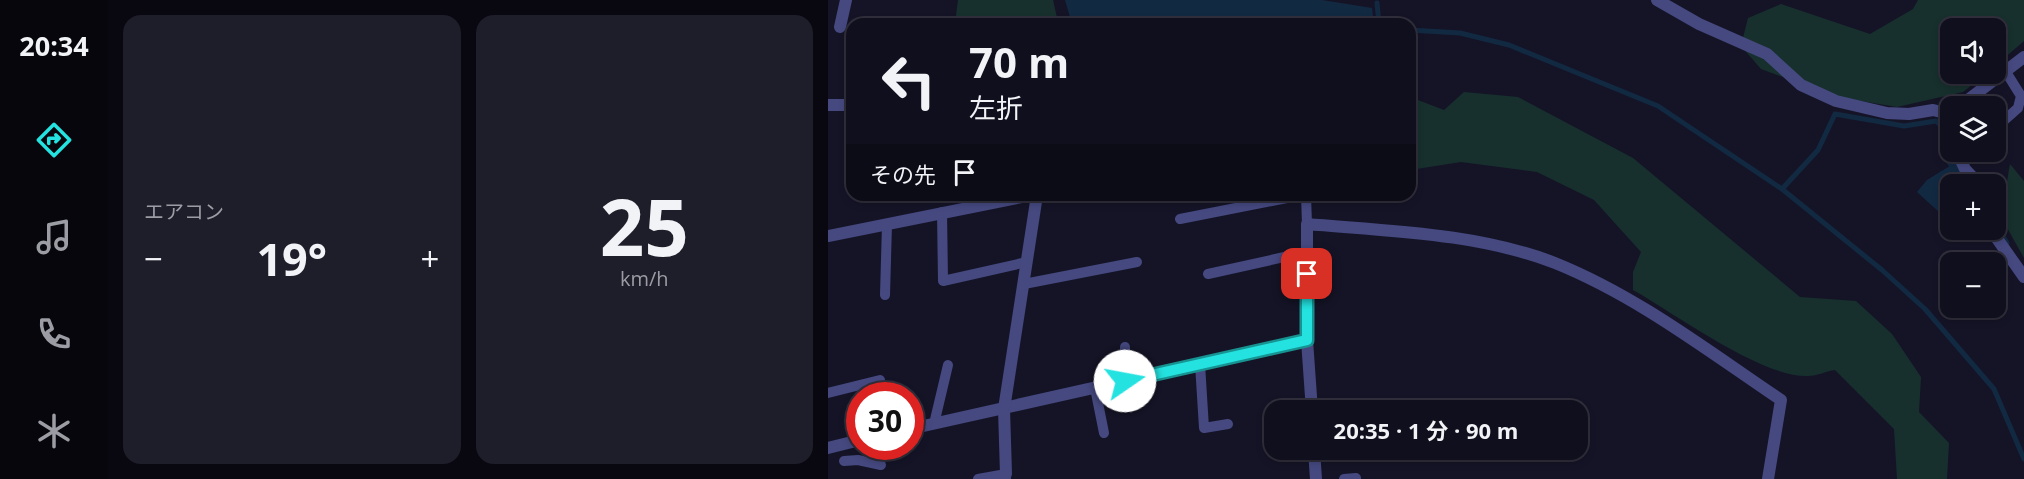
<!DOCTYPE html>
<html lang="ja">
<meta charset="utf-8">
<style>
body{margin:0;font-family:"Open Sans","Noto Sans JP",sans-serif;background:#1e1d2a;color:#f1f3f6;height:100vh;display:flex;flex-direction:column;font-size:22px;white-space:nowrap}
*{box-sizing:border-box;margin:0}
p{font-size:20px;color:#9c9ca4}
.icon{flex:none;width:33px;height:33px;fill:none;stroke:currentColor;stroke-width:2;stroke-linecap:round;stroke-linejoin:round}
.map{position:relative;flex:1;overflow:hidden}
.sheet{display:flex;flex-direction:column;gap:15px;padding:15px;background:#090810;width:720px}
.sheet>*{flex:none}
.banner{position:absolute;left:18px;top:18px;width:570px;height:183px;border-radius:18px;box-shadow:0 3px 9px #0003,0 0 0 2px #302f3b;background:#100f1d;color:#f1f3f6;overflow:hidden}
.buttons{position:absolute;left:1112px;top:18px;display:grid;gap:12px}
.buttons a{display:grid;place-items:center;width:66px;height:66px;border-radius:12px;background:#100f1d;box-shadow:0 3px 9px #0003,0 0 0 2px #302f3b;font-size:30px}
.speed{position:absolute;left:18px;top:382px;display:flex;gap:12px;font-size:30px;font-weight:700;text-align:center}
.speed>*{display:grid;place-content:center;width:78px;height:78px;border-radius:50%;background:#100f1d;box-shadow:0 3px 9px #0003,0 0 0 2px #302f3b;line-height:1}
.speed .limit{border:9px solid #d22;background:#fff;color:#111}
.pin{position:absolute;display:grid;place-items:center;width:51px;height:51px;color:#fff;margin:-26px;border-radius:12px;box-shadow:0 3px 9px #0006}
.me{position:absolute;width:66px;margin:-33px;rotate:78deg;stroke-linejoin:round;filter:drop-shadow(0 0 4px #0008)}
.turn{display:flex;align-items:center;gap:21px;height:126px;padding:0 24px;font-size:27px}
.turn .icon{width:78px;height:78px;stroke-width:2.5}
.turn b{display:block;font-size:42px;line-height:51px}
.then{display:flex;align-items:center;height:57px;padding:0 24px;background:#0003;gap:12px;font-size:22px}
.big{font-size:45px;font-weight:700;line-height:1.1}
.sheet .tile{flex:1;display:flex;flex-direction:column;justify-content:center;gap:9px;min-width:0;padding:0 21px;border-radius:18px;background:#1e1d2a}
.sheet .dial{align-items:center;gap:0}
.dial b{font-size:78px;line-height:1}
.heat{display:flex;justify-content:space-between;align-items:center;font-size:33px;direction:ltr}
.sheet .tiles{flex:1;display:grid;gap:15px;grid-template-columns:repeat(2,1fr)}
.trip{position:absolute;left:436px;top:400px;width:324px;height:60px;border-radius:18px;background:#100f1d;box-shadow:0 3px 9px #0003,0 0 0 2px #302f3b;font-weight:700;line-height:60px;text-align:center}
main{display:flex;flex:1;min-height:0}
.menu{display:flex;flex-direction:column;width:108px;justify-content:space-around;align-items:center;background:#06060c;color:#9c9ca4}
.menu .icon{width:42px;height:42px}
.menu .active{color:#23e2df}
.menu b{font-size:27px;color:#f1f3f6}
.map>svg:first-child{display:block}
.green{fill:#17302d}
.water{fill:#122942}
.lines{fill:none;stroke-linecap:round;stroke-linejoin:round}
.stream{stroke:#122942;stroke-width:5}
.lane{stroke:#454980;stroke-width:10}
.street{stroke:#454980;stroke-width:12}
.route-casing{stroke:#179391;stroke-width:15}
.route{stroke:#23e2df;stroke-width:10}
</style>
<main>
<nav class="menu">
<b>20:34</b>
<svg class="icon active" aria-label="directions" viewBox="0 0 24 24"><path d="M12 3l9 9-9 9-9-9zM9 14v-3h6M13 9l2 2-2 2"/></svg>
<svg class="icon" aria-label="music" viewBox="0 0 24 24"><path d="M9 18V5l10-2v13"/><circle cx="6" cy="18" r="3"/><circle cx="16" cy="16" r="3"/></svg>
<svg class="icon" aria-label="phone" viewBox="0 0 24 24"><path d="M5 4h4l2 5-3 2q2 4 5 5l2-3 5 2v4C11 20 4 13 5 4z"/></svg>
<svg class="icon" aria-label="climate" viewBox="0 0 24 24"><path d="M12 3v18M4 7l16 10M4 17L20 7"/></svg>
</nav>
<section class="sheet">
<div class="tiles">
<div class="tile"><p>エアコン</p>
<div class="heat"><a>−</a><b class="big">19°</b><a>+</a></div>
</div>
<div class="tile dial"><b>25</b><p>km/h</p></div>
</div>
</section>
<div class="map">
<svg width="1196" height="479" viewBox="0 0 1196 479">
<rect width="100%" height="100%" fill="#151427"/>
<g class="green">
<path d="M130,0H225L230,22L127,24Z"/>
<path d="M1090,0H1196V41L1167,66V28H1122V74H1158L1135,92L1069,107L1009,97L933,69L913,46L920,18L953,4L1042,34L1085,9Z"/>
<path d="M636,92L690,97L805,158L972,297L1028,301L1064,334L1093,377L1091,412L1121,443L1119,479H1069L1066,429L1007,370C999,371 989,376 980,376C934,378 846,313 805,290V272L813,252L766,200L709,172L633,162L582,170V97L616,110Z"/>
<path d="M1182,164L1196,181V258L1173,217Z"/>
</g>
<g class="water">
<path d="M237,0H494L544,8L546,24H244Z"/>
<path d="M1130,161L1146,184H1122V222L1089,192L1099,180Z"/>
</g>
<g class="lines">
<g class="stream">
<path d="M549,3L551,24"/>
<path d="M582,30L632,33L681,45L830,106L954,189L1054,270L1097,309L1166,389L1196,459"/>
<path d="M954,189L990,150L1007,114L1076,126L1108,121L1114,126L1116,154L1126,170"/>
<path d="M1167,222L1179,243"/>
</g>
<g class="lane">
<path d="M1172,124L1190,108L1193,96L1178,72"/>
<path d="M478,195L479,224"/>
<path d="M114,212L115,281L199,262"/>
<path d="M352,219L474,195"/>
<path d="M380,274L479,252"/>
<path d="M196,284L309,262"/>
<path d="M57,295L59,224"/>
<path d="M297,347V381"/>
<path d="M372,364L376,428L400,424"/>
<path d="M267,388L276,433"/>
<path d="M0,393L52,380"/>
<path d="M106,424L120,365"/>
<path d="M16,461L30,460L53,465"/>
<path d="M150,479L178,474V479"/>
<path d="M516,479L528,478"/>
</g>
<g class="street">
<path d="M829,0L871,24L939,54L973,85L1008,101L1059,113L1081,114L1105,110L1121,114L1122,123"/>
<path d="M12,27L18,0"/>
<path d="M0,105H24"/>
<path d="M1132,106L1196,57"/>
<path d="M1129,152L1137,169L1151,184"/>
<path d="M1167,201V203"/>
<path d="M1163,230L1196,277"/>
<path d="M0,236L204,195"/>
<path d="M484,411L479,340V224C560,231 650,233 727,263C809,296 880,351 953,400L940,479"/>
<path d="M82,429L479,340"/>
<path d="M0,448L32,440"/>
<path d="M486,450L488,479"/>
<path d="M178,474L176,409L209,195"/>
</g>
</g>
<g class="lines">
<defs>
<path id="route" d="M297,381L479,340V274"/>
</defs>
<use href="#route" class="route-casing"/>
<use href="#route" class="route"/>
</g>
</svg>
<div class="buttons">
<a><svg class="icon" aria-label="sound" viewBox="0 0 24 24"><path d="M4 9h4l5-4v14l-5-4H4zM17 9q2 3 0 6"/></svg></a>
<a><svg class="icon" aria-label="layers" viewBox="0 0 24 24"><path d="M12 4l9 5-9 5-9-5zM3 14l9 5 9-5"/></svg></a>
<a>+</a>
<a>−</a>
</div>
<div class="speed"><div class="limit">30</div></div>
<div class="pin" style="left:479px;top:274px;background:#d93025"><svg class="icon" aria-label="arrive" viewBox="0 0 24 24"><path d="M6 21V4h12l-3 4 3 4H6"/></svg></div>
<svg class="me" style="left:297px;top:381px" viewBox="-20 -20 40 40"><circle r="19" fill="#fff"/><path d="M0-13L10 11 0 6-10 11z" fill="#23e2df"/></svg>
<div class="trip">20:35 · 1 分 · 90 m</div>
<div class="banner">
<div class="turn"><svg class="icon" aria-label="left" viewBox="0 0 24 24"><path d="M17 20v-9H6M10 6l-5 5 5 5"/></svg><div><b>70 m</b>左折</div></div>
<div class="then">その先<svg class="icon" aria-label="arrive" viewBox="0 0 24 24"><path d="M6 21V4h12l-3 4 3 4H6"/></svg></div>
</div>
</div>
</main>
